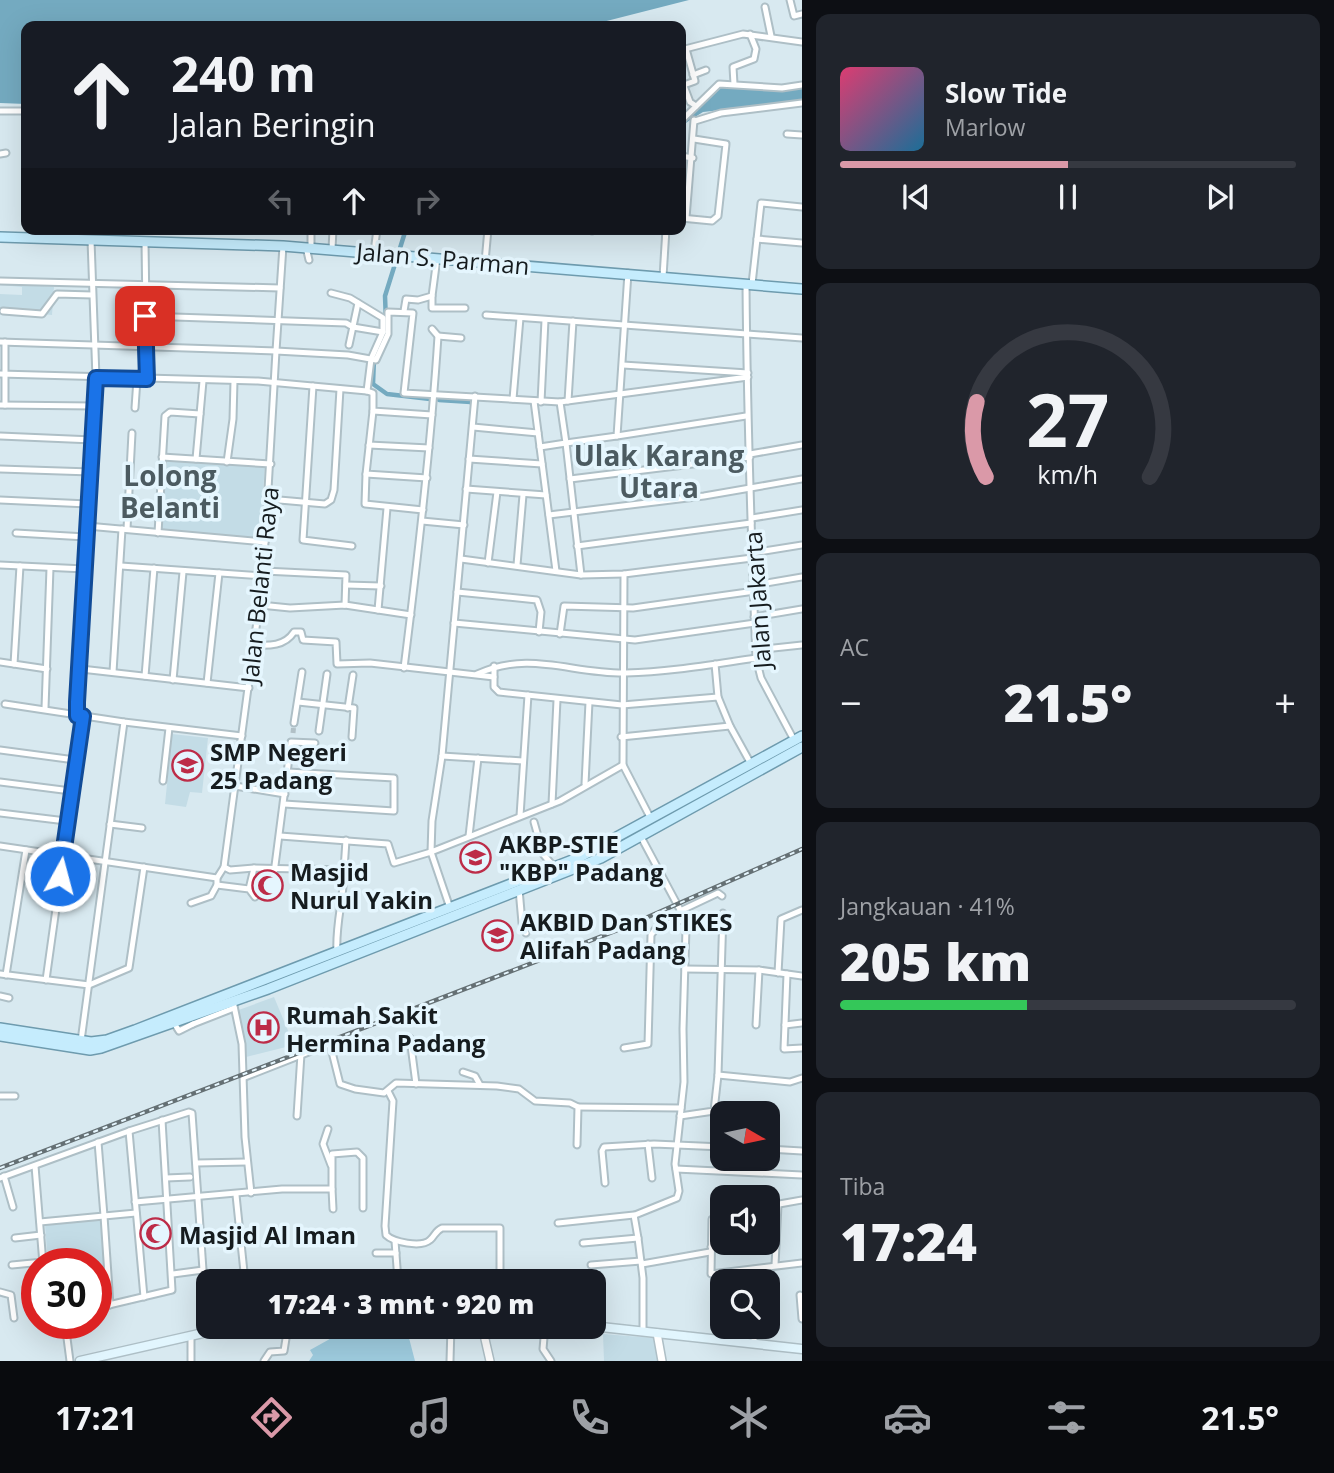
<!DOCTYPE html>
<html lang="id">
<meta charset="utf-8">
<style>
body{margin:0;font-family:"Open Sans",sans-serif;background:#20242c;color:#f1f3f6;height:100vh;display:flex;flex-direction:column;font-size:26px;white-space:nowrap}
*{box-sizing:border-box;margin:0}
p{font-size:23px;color:#9ea1a6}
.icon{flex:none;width:38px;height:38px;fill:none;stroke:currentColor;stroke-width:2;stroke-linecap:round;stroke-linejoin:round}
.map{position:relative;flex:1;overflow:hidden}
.drawer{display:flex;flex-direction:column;gap:14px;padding:14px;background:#0d0f14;width:532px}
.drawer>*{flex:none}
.banner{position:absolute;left:21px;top:21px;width:665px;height:214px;border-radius:14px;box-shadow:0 7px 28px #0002;background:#171b24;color:#f1f3f6;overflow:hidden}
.needle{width:46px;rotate:99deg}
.controls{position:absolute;left:710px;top:1101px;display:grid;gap:14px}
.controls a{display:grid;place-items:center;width:70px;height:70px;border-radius:14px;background:#171b24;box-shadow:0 7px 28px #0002;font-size:35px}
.speed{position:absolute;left:21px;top:1248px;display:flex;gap:14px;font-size:35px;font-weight:700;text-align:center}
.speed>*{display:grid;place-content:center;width:91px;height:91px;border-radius:50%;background:#171b24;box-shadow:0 7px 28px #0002;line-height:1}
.speed .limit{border:10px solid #d22;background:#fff;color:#111}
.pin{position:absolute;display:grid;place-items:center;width:60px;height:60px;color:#fff;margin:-30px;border-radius:14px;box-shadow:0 4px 10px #0006}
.me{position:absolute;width:77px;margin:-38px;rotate:7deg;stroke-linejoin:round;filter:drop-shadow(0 0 5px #0008)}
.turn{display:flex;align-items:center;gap:24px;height:147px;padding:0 35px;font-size:32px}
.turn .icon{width:91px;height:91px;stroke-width:2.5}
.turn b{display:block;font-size:49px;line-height:60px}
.lanes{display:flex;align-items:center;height:66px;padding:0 35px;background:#0003;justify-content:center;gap:35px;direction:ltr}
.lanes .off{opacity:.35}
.big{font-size:52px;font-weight:800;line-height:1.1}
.drawer .tile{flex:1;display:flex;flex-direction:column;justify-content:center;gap:10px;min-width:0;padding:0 24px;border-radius:14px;background:#20242c}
.drawer .dial{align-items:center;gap:0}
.dial svg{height:182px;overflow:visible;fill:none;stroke:#363941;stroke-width:7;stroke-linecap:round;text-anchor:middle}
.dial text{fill:#f1f3f6;stroke:none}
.song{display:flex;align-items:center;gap:21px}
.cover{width:84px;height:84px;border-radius:10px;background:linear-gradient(135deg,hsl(340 70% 55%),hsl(200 70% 35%))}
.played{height:7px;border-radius:4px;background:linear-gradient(90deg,#da99a8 50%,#363941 50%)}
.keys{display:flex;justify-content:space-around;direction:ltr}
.heat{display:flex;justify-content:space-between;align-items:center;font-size:38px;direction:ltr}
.charge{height:10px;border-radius:5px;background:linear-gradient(90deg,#34c759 41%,#363941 0)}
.trip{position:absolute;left:196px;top:1269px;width:410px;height:70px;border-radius:14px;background:#171b24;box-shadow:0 7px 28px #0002;font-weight:800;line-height:70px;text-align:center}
.tabs{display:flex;height:112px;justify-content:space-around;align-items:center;background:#090b0e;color:#9ea1a6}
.tabs .icon{width:49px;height:49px}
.tabs .on{color:#da99a8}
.tabs b{font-size:32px;color:#f1f3f6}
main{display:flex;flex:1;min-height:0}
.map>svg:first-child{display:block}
.built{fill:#c3dce6}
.green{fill:#9fcde0}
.water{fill:#74aac0}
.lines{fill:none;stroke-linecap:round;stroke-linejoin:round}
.canal{stroke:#74aac0;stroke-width:4.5}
.minor-tunnel{stroke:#b1c0c6;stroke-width:5;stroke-dasharray:5 2.5;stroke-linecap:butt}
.minor-casing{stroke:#aebfc6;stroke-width:9}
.tertiary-casing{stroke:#aebfc6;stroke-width:10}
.secondary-casing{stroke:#aebfc6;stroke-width:11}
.primary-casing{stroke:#6e9bae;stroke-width:12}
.minor{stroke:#fff;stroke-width:5}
.tertiary{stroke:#fff;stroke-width:7}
.secondary{stroke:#e2f6fe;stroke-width:8}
.primary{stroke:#c5ecfd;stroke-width:9}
.rail-casing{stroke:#657074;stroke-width:4.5}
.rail{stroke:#e5f6fe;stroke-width:2;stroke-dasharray:5;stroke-linecap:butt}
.route-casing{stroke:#114b97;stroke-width:18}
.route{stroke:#1a73e8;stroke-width:12}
.labels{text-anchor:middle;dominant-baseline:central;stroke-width:7;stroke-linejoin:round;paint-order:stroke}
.street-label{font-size:24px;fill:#161c1f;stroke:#e5f6fe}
.poi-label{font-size:24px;font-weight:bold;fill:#161c1f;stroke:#e5f6fe;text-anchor:start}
.quarter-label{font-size:28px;font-weight:bold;fill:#4c5b61;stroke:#e5f6fe}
</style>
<main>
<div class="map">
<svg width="802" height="1361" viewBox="0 0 802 1361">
<rect width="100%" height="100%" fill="#d8e9f0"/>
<g class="built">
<path d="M0,282L54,287L52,315L0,310V294L22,295V287L0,285Z"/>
<path d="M176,460L265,466L259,539L161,531L167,461Z"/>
<path d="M172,734L208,738L202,793L190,792L186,807L165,804Z"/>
<path d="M274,997L294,1045L246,1057L236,1011Z"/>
<path d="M103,1219L109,1304L96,1307V1264L48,1263L45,1225Z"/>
<path d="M603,1334L654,1338L660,1361H604Z"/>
</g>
<path class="green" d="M373,1327H392L397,1333L409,1338L415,1361H309L313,1355L310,1350L346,1330Z"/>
<g class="water">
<path d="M0,0H689L587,26H26V104L0,103Z"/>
<path d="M718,87L788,91L802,88V101L703,112L695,117L694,112Z"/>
</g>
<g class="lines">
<g class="canal">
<path d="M682,123L695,114"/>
<path d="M386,322L385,296L406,229"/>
<path d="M374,359L373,384L387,394L430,399"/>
<path d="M439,400L471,402L474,408"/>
</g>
<path class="minor-tunnel" d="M293,733L294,723"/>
<defs>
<g id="minor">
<path d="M790,0L794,16L802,14"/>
<path d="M765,7L771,36"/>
<path d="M681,50L743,34L802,42"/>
<path d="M693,75L706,70"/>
<path d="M734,84L733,67L754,59L756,49L750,34"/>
<path d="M681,86L695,81L686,49"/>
<path d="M684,86L690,102L696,106"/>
<path d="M0,111H26"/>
<path d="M681,121L719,84L782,88L802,85"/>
<path d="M695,121L721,113L802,103"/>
<path d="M787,134L802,135"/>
<path d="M0,154L6,153"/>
<path d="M681,156L693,158"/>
<path d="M681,218L712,221L718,216L726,144L694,139"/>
<path d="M686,218L694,120"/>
<path d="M592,229V231"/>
<path d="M757,239L802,243"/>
<path d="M145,242L147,379"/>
<path d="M306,247L309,260"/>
<path d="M311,248V229"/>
<path d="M332,249L333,229"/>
<path d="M374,252L377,229"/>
<path d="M485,262L488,229"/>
<path d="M628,273L617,436L566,443L581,575L624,574L752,558"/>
<path d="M663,277L666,229"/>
<path d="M0,281L280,288"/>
<path d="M746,284C747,409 751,533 756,658L761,678L794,740"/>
<path d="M752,284L761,203L802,207"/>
<path d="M331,293L350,298L383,318V332L371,359L367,391"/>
<path d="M432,296V308H465"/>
<path d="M3,311L42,314L57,294L92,295"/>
<path d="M404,311L406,299L418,300L432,296L437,258"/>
<path d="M486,315L802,338"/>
<path d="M145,316L346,323L353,327L383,332"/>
<path d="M438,336L461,338"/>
<path d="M0,342L276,351L283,246"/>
<path d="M349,345L358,303"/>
<path d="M623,365L748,373"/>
<path d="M0,374L258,381L367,391L373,393V411L432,415"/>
<path d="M313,386L303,540L352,546"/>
<path d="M475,396L442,756L432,821L431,852L560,801L623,765"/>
<path d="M513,399L520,318"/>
<path d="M534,401L556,571"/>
<path d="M568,401L573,321"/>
<path d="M541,402L545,320"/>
<path d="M0,405L94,406"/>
<path d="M5,405V342"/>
<path d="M135,408L137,379"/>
<path d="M373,411L366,474L427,478"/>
<path d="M473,427L538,433"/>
<path d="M0,436L93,440"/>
<path d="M617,436L746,416"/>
<path d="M369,445L429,448"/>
<path d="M540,447L566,443L560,402"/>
<path d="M750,454L802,445"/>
<path d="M162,457L271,464"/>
<path d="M196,459L203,381"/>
<path d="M469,459L542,464"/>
<path d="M227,462L233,419L234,381"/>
<path d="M0,469L91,472"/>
<path d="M366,474L365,504L423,510"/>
<path d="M570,479L750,457"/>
<path d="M466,489L546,495"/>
<path d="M268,499L325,504L331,500L334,490L340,389"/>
<path d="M0,500L88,504"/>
<path d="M549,515L704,496L802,479"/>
<path d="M752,518L802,510"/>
<path d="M422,521L464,525"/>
<path d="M87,526L265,542"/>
<path d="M127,529L132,433"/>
<path d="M16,533L86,537"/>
<path d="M158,533L165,416L170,412L200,414"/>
<path d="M577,546L751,523"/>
<path d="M752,553L802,545"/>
<path d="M461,559L581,575"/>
<path d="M488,563L497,492"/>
<path d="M0,565L85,569"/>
<path d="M517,565L523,495"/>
<path d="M121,566L263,576"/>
<path d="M264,571L346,575L345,605"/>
<path d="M624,574L623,765L651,819"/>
<path d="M346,585L381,586"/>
<path d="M755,585L802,577"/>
<path d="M457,592L537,600L541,612L539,632"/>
<path d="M260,605L290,608L345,605L411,615"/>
<path d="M378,610L387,508"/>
<path d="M754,617L802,609"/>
<path d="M454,623L635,640L755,623"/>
<path d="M560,634L564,606L633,608L755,591"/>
<path d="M254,645C269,646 285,646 294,632H301L303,640L336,642L337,664L370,663L494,677"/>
<path d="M756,650L802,645"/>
<path d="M0,662L47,669"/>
<path d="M14,664L20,566"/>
<path d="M715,664L718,697L730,726L751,764"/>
<path d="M494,666V687L499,692L622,705L718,697"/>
<path d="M404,668C418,557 431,447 438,336L432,329"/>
<path d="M81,669L249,688"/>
<path d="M113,672L122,529"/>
<path d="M477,674C531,650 571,674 626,673C670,672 714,664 756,658"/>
<path d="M145,676L154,568"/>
<path d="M173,680L183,572"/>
<path d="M207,683L219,573"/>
<path d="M298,702L354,708L352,737"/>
<path d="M5,704L124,722L242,736"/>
<path d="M45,708L50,568"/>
<path d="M348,708L353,675"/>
<path d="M77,716L96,378L91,240"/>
<path d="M294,723L302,672"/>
<path d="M319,731L327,674"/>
<path d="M621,737L730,726"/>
<path d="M0,750L75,760"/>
<path d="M442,756L523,761"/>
<path d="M163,781L169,728"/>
<path d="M0,782L71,791"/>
<path d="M585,784L589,702"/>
<path d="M235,786L285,794"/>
<path d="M284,804L394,811V778L288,772"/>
<path d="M552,804L557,700"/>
<path d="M0,813L66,821"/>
<path d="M520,816L528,695"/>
<path d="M534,822L543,854L555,868"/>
<path d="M110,824L142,828"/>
<path d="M280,836L388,844L394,863L431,852L450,908"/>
<path d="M469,836L478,758"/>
<path d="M0,846L217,878"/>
<path d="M224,867L230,870L254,868"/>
<path d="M344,870L346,840"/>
<path d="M273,881L291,742L315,743"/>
<path d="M217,885L249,889L255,897"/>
<path d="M249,889L254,868L344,870C344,899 335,924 337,953"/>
<path d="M519,889L522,923L526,933"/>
<path d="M191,903L211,896L217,885V878L224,867L263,576L276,351L348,355L376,360L388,334V312L413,313L404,393L560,402L748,377"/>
<path d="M680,911L718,893L722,896"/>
<path d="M685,969L759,970L802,976"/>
<path d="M778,973L781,919L802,910"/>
<path d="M0,974L89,985L129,968L144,867"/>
<path d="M787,974L784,1049L802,1048"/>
<path d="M6,975L26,850"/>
<path d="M46,980L83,716"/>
<path d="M0,996L9,998"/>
<path d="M233,1001L242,1044L245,1137L251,1193"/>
<path d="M174,1023L179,1031L193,1024"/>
<path d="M193,1024L234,1008"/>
<path d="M756,1025L759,970"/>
<path d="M785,1025L802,1023"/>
<path d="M410,1038L416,1084"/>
<path d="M81,1041L124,722"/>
<path d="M330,1044L340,1084L355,1089L384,1093L396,1083L497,1086L519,1089L535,1101L570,1103L578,1107L577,1145"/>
<path d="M624,1048L648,1044L651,935L657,927L685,919"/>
<path d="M463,1072L475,1076L480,1085"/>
<path d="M718,1075L790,1082L802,1078"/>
<path d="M245,1077L342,1039"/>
<path d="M388,1091L393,1101L385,1226L386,1235C393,1242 421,1248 430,1240C435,1236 435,1231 442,1228H500V1281"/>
<path d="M0,1096H15"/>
<path d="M578,1107L681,1108"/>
<path d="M297,1116L301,1054"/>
<path d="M680,1116L714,1111L718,1075L723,913"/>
<path d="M328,1129L323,1144L331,1165"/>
<path d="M129,1131L189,1112L192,1113L203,1270L208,1281"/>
<path d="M98,1142L104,1216L136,1213"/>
<path d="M648,1144L652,1178"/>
<path d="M768,1149L802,1151"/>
<path d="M197,1163L247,1162"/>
<path d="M35,1166L43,1264"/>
<path d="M676,1169L802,1175"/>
<path d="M4,1176L13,1207"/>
<path d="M0,1178L129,1131L144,1297"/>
<path d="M166,1178L190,1177"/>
<path d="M605,1183L602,1151L604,1147L654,1144L723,1147"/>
<path d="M332,1189L333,1209"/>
<path d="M135,1202L282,1189H332V1154L357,1152L363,1158V1208"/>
<path d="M768,1206L802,1200"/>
<path d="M723,1214L712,1219L711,1274L802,1263"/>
<path d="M635,1215L677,1198L679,1191L675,1164L684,1082L683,1029L686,928L685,919L640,835"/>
<path d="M40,1222L104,1216L110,1305"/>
<path d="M558,1223L634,1215L638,1238"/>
<path d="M15,1238L41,1235"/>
<path d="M395,1241L398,1281"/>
<path d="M583,1243L638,1238L643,1278V1332"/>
<path d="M711,1247L733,1242"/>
<path d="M376,1253H396"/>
<path d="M642,1264L710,1252"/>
<path d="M12,1265L43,1262"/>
<path d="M591,1265L641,1261"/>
<path d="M775,1265L778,1205"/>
<path d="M173,1274L203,1270"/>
<path d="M210,1281L244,1272L236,1195"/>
<path d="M27,1290H37"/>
<path d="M0,1292L11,1295L14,1318"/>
<path d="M800,1295L802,1319"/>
<path d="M96,1308L172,1290L162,1120"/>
<path d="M65,1323L70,1361"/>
<path d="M545,1326L543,1349L551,1361"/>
<path d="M191,1336V1361"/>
<path d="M754,1344V1326"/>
<path d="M264,1361L270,1352L284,1351L288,1326"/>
<path d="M450,1361L451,1326"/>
</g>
<g id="tertiary">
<path d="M482,1326L490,1361"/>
<path d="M657,1333L662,1361"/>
</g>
<g id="secondary">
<path d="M592,1326L802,1349"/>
<path d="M80,1361L234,1326"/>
</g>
<g id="primary">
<path d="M0,237L283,246L802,289"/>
<path d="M0,1028L91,1042L107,1040L135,1030L580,857L802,736"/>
<path d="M0,1036L90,1050L101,1048L268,989L601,858L802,747"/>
</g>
</defs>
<use href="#minor" class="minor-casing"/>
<use href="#tertiary" class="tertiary-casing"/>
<use href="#secondary" class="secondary-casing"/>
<use href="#primary" class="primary-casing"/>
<use href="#minor" class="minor"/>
<use href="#tertiary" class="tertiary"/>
<use href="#secondary" class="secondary"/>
<use href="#primary" class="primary"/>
<defs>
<path id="rail" d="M0,1168L623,928L802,849"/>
</defs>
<use href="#rail" class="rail-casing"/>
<use href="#rail" class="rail"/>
</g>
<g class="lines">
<defs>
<path id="route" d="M60,876L83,716H77V702L96,378L147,379L145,316"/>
</defs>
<use href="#route" class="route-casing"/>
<use href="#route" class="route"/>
</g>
<defs>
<symbol id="school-ring" viewBox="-11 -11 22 22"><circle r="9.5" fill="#e5f6fe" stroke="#bd2c48" stroke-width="1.5"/><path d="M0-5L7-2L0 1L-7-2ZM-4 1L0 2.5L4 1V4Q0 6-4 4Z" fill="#bd2c48"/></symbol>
<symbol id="university-ring" viewBox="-11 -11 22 22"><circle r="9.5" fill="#e5f6fe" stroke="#bd2c48" stroke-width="1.5"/><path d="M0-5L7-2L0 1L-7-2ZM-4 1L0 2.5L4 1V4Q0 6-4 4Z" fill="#bd2c48"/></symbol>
<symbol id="mosque-ring" viewBox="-11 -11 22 22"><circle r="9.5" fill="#e5f6fe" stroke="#bd2c48" stroke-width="1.5"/><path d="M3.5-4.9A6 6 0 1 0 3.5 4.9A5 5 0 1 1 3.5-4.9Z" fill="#bd2c48"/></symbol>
<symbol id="hospital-ring" viewBox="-11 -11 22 22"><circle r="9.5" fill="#e5f6fe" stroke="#bd2c48" stroke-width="1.5"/><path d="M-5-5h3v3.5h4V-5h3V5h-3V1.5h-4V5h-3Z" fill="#bd2c48"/></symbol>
</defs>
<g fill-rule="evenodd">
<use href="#school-ring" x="170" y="748" width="35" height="35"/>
<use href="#university-ring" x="458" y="840" width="35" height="35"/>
<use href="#mosque-ring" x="250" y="868" width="35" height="35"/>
<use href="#university-ring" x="480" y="918" width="35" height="35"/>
<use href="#hospital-ring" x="246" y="1010" width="35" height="35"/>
<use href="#mosque-ring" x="138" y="1216" width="35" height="35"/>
</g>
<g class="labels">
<g class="street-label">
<text transform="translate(443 258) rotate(5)">Jalan S. Parman</text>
<text transform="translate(259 585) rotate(-84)">Jalan Belanti Raya</text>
<text transform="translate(757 600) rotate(-94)">Jalan Jakarta</text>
</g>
<g class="poi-label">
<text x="210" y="751">SMP Negeri<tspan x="210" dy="28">25 Padang</tspan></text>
<text x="499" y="843">AKBP-STIE<tspan x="499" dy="28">"KBP" Padang</tspan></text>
<text x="290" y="871">Masjid<tspan x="290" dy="28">Nurul Yakin</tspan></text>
<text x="520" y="921">AKBID Dan STIKES<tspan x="520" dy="28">Alifah Padang</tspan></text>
<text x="286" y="1014">Rumah Sakit<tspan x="286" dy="28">Hermina Padang</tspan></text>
<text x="179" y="1234">Masjid Al Iman</text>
</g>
<g class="quarter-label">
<text x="659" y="455">Ulak Karang<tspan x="659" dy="32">Utara</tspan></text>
<text x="170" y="475">Lolong<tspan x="170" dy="32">Belanti</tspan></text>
</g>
</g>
</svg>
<div class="controls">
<a><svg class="needle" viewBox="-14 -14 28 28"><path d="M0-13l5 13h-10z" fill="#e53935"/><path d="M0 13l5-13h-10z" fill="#9ea1a6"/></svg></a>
<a><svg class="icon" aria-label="sound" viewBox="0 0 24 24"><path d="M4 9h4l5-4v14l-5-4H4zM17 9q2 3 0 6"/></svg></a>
<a><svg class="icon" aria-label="search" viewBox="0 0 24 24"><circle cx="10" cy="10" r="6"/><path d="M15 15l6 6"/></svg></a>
</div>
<div class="speed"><div class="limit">30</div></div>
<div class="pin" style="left:145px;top:316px;background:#d93025"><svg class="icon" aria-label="arrive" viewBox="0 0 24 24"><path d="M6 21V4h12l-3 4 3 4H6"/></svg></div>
<svg class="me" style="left:60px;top:876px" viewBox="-20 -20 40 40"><circle r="17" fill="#1a73e8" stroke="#fff" stroke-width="3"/><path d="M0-11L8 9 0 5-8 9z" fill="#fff"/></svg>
<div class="trip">17:24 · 3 mnt · 920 m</div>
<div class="banner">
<div class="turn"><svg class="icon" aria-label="ahead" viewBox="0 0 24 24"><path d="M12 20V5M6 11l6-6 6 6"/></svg><div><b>240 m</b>Jalan Beringin</div></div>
<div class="lanes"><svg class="icon off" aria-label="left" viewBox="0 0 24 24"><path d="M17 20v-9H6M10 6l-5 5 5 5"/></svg><svg class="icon" aria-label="ahead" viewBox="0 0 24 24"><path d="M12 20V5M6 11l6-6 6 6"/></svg><svg class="icon off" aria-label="right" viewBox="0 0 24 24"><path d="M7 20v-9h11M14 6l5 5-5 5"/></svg></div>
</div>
</div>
<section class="drawer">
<div class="tile">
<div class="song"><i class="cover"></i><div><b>Slow Tide</b><p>Marlow</p></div></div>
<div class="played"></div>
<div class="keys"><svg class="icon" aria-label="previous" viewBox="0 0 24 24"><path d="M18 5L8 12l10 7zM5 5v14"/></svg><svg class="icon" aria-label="pause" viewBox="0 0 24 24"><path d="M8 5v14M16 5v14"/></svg><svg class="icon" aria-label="next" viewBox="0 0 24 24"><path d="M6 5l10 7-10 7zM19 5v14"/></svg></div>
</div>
<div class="tile dial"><svg viewBox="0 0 100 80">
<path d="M14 69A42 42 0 1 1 86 69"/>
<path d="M14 69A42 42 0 0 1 10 36" stroke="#da99a8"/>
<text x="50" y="56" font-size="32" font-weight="700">27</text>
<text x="50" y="72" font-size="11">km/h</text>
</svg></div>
<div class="tile"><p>AC</p>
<div class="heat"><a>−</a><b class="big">21.5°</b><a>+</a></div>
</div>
<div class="tile"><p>Jangkauan · 41%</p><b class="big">205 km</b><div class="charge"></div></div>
<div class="tile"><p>Tiba</p><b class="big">17:24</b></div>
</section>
</main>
<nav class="tabs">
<b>17:21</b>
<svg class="icon on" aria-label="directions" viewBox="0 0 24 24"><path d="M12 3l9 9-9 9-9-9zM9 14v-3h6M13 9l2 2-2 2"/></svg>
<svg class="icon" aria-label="music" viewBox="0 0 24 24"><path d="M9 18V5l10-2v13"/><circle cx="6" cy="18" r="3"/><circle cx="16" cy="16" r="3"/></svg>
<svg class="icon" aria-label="phone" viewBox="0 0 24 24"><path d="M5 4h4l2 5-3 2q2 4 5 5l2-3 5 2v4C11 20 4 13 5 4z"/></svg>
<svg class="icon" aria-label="climate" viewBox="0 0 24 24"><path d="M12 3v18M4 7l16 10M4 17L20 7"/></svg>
<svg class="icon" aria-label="car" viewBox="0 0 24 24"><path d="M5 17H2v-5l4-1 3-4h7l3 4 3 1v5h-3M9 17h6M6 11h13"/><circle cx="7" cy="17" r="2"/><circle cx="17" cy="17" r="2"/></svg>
<svg class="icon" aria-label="filters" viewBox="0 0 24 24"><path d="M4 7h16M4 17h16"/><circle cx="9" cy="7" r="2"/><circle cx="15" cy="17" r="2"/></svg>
<b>21.5°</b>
</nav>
